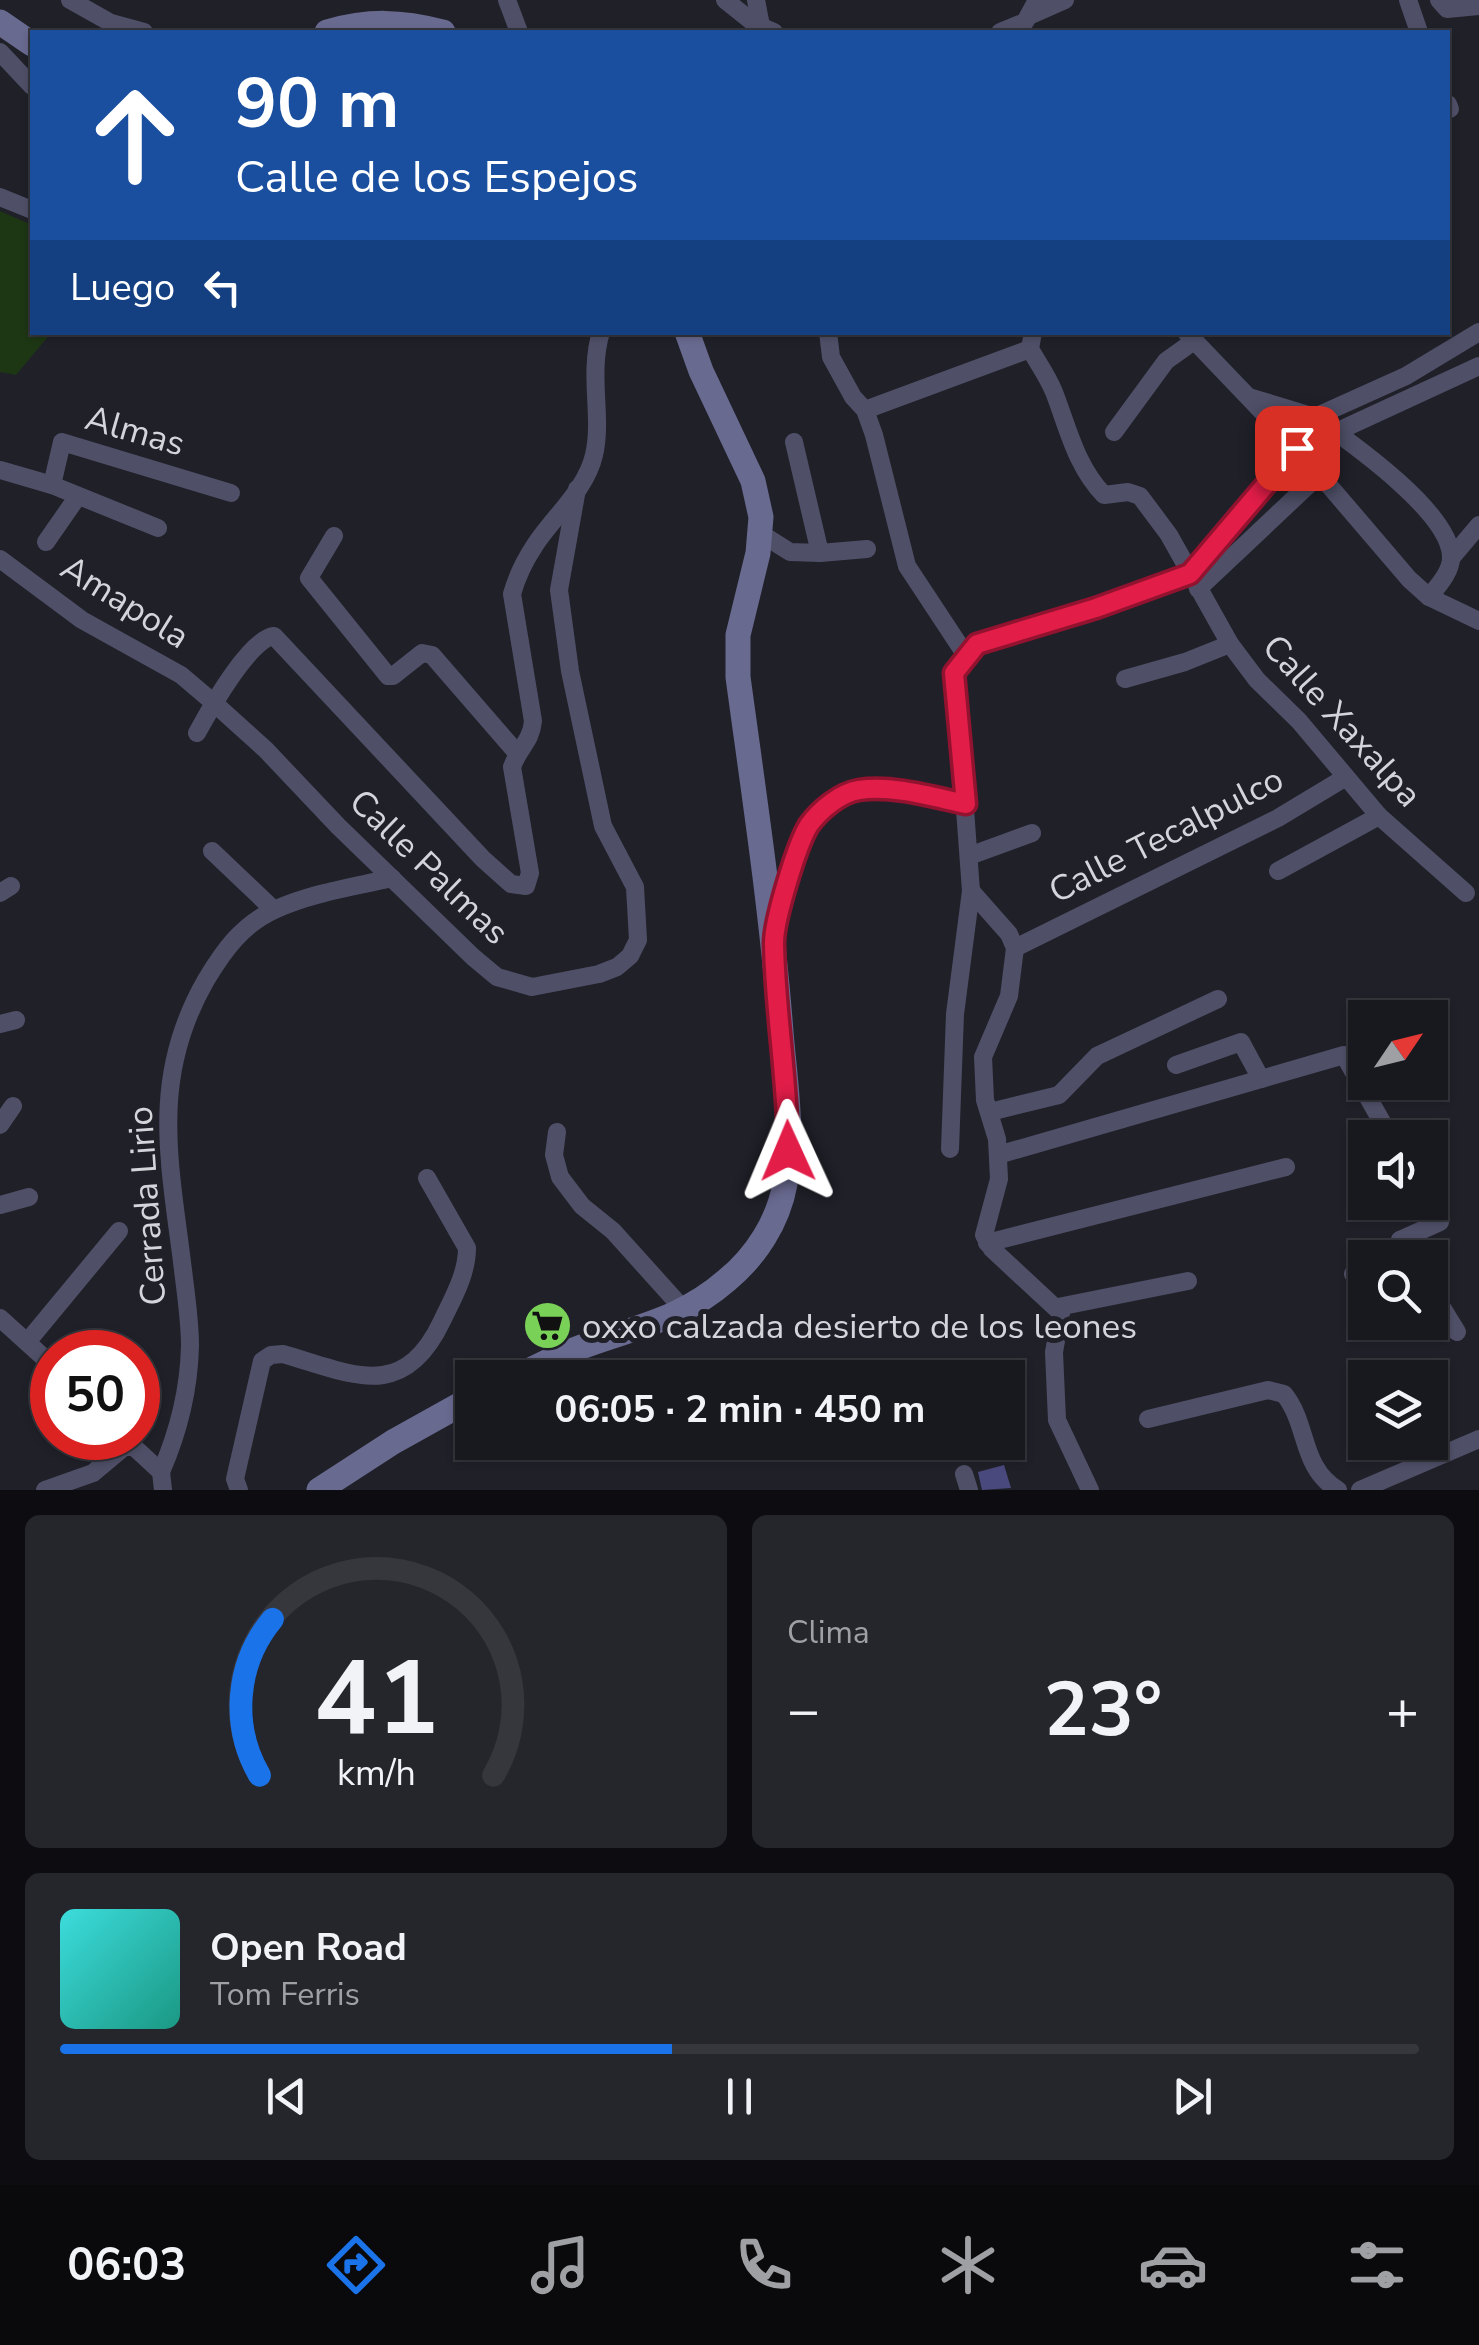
<!DOCTYPE html>
<html lang="es">
<meta charset="utf-8">
<style>
body{margin:0;font-family:"Nunito Sans",sans-serif;background:#25252c;color:#f1f3f6;height:100vh;display:flex;flex-direction:column;font-size:38px;white-space:nowrap}
*{box-sizing:border-box;margin:0}
p{font-size:32px;color:#9fa0a4}
.icon{flex:none;width:55px;height:55px;fill:none;stroke:currentColor;stroke-width:2;stroke-linecap:round;stroke-linejoin:round}
.map{position:relative;height:1490px;overflow:hidden}
.sheet{display:flex;flex-direction:column;gap:25px;padding:25px;background:#0d0d11;flex:1}
.sheet>*{flex:none}
.top-card{position:absolute;left:30px;top:30px;width:1420px;height:305px;border-radius:0px;box-shadow:0 2px 8px #0004,0 0 0 2px #36373d;background:#1a4fa0;color:#fff;overflow:hidden}
.needle{width:65px;rotate:55deg}
.buttons{position:absolute;left:1348px;top:1000px;display:grid;gap:20px}
.buttons a{display:grid;place-items:center;width:100px;height:100px;border-radius:0px;background:#18181f;box-shadow:0 2px 8px #0004,0 0 0 2px #36373d;font-size:50px}
.speed{position:absolute;left:30px;top:1330px;display:flex;gap:20px;font-size:50px;font-weight:700;text-align:center}
.speed>*{display:grid;place-content:center;width:130px;height:130px;border-radius:50%;background:#18181f;box-shadow:0 2px 8px #0004,0 0 0 2px #36373d;line-height:1}
.speed .limit{border:15px solid #d22;background:#fff;color:#111}
.pin{position:absolute;display:grid;place-items:center;width:85px;height:85px;color:#fff;margin:-42px;border-radius:20px;box-shadow:0 5px 15px #0006}
.me{position:absolute;width:110px;margin:-55px;rotate:359deg;stroke-linejoin:round;filter:drop-shadow(0 0 8px #0008)}
.turn{display:flex;align-items:center;gap:35px;height:210px;padding:0 40px;font-size:45px}
.turn .icon{width:130px;height:130px;stroke-width:2.5}
.turn b{display:block;font-size:70px;line-height:85px}
.then{display:flex;align-items:center;height:95px;padding:0 40px;background:#0003;gap:20px;font-size:38px}
.big{font-size:75px;font-weight:700;line-height:1.1}
.sheet .card{flex:1;display:flex;flex-direction:column;justify-content:center;gap:15px;min-width:0;padding:0 35px;border-radius:15px;background:#25252c}
.sheet .dial{align-items:center;gap:0}
.dial svg{height:260px;overflow:visible;fill:none;stroke:#36373d;stroke-width:7;stroke-linecap:round;text-anchor:middle}
.dial text{fill:#f1f3f6;stroke:none}
.song{display:flex;align-items:center;gap:30px}
.cover{width:120px;height:120px;border-radius:15px;background:linear-gradient(135deg,hsl(180 70% 55%),hsl(170 70% 35%))}
.played{height:10px;border-radius:5px;background:linear-gradient(90deg,#1a73e8 45%,#36373d 45%)}
.keys{display:flex;justify-content:space-around;direction:ltr}
.heat{display:flex;justify-content:space-between;align-items:center;font-size:55px;direction:ltr}
.sheet .tiles{flex:1;display:grid;gap:25px;grid-template-columns:1fr 1fr}
.card:last-child{grid-column:span 2}
.trip{position:absolute;left:455px;top:1360px;width:570px;height:100px;border-radius:0px;background:#18181f;box-shadow:0 2px 8px #0004,0 0 0 2px #36373d;font-weight:700;line-height:100px;text-align:center}
.dock{display:flex;height:160px;justify-content:space-around;align-items:center;background:#0a0a0c;color:#9fa0a4}
.dock .icon{width:70px;height:70px}
.dock .active{color:#1a73e8}
.dock b{font-size:45px;color:#f1f3f6}
.map>svg:first-child{display:block}
.green{fill:#1d3614}
.building{fill:#4a497e}
.lines{fill:none;stroke-linecap:round;stroke-linejoin:round}
.street{stroke:#4f5068;stroke-width:18}
.secondary{stroke:#696a90;stroke-width:25}
.route-casing{stroke:#92132f;stroke-width:25}
.route{stroke:#e11d48;stroke-width:18}
.labels{text-anchor:middle;dominant-baseline:central;stroke-width:10;stroke-linejoin:round;paint-order:stroke}
.street-label{font-size:35px;fill:#d4d5db;stroke:#202029}
.poi-label{font-size:35px;fill:#d4d5db;stroke:#202029;text-anchor:start}
</style>
<div class="map">
<svg width="1479" height="1490" viewBox="0 0 1479 1490">
<rect width="100%" height="100%" fill="#202029"/>
<path class="green" d="M0,211L32,225V332L51,333L16,375L0,372Z"/>
<path class="building" d="M1004,1465L1011,1488L982,1490L978,1472Z"/>
<g class="lines">
<g class="street">
<path d="M70,0L111,23L144,32"/>
<path d="M507,0L519,32"/>
<path d="M725,0L755,24L774,32"/>
<path d="M756,0L761,26"/>
<path d="M1408,0L1419,32"/>
<path d="M1439,0L1447,9L1479,6"/>
<path d="M1031,15L1065,0"/>
<path d="M1000,32L1025,22L1037,0"/>
<path d="M0,52L32,86"/>
<path d="M1448,104L1450,109"/>
<path d="M0,197L32,210"/>
<path d="M828,332L831,357L853,397L865,410L874,435L907,566L967,657"/>
<path d="M1033,332L1030,349C1038,363 1048,377 1054,392C1068,428 1076,466 1104,495L1128,492L1140,496L1169,535L1230,644L1257,680L1299,721L1379,816L1466,893"/>
<path d="M1186,332L1297,448L1409,579L1429,597L1479,621"/>
<path d="M1249,397L1315,417L1406,376L1479,332"/>
<path d="M865,410L1030,349"/>
<path d="M1315,417C1350,442 1449,511 1451,556C1452,571 1438,586 1429,597"/>
<path d="M1114,432L1166,361L1194,341"/>
<path d="M1336,432L1479,366"/>
<path d="M794,442L820,553"/>
<path d="M0,470L52,485L158,528"/>
<path d="M52,485L62,442L231,493"/>
<path d="M760,533L790,552L820,553L867,549"/>
<path d="M334,536L309,578L388,676H393L422,653L432,655L517,753"/>
<path d="M46,542L78,496"/>
<path d="M1452,557L1479,525"/>
<path d="M0,559L82,620L181,675L214,703L266,750L338,826L473,957L497,977L532,987L599,974L617,967L630,956L638,940L635,887L603,826L570,671L559,590L577,489"/>
<path d="M1198,589L1319,475"/>
<path d="M1125,679L1185,662L1230,644"/>
<path d="M197,733C209,711 250,638 274,636L483,859L511,884L526,886L530,873L512,767C519,747 531,742 533,721L512,594C517,576 525,560 535,545C554,516 586,490 594,455C603,417 588,375 601,332"/>
<path d="M212,851L274,910"/>
<path d="M969,856L1032,833"/>
<path d="M1278,871L1379,816"/>
<path d="M971,891L1009,934L1015,948L1009,996L983,1057L985,1100L997,1139L999,1179L984,1235L992,1249L1061,1313L1054,1352L1057,1420L1090,1490"/>
<path d="M0,893L11,886"/>
<path d="M776,929C788,882 799,801 858,790C890,785 934,797 966,804"/>
<path d="M1015,948L1278,818L1346,777"/>
<path d="M0,1024L16,1020"/>
<path d="M1176,1065L1241,1042L1261,1079"/>
<path d="M990,1112L1059,1095L1097,1056L1218,999"/>
<path d="M0,1125L13,1106"/>
<path d="M557,1132L554,1155L560,1177L582,1206L613,1231L685,1311"/>
<path d="M950,1149L955,1014L971,891L955,673L977,644L1096,608L1190,574L1297,448"/>
<path d="M998,1155L1344,1055L1391,1138"/>
<path d="M0,1205L29,1197"/>
<path d="M987,1243L1286,1167"/>
<path d="M1382,1258L1396,1250L1400,1240"/>
<path d="M1411,1258L1400,1240L1440,1222L1429,1202"/>
<path d="M1353,1274L1365,1267"/>
<path d="M1430,1288L1457,1332"/>
<path d="M1058,1307L1188,1281"/>
<path d="M0,1318L52,1365"/>
<path d="M28,1341L119,1231"/>
<path d="M1148,1419L1268,1390L1284,1394C1309,1425 1300,1467 1338,1490"/>
<path d="M161,1472C178,1433 189,1388 190,1346C190,1321 186,1295 183,1270C170,1163 149,1079 206,980C224,950 242,925 274,910C311,893 353,887 392,878"/>
<path d="M964,1474L969,1490"/>
<path d="M45,1490L93,1473L124,1447H134L161,1472L163,1490"/>
<path d="M239,1490L235,1479L262,1361L271,1355L283,1354C352,1374 403,1403 442,1321C453,1298 467,1274 467,1248L427,1178"/>
<path d="M1360,1490L1479,1439"/>
</g>
<g class="secondary">
<path d="M0,22L32,44"/>
<path d="M327,32C369,20 401,21 443,32"/>
<path d="M514,1378C537,1367 560,1354 584,1346C638,1326 681,1320 727,1280C756,1256 778,1222 785,1184C794,1135 785,1081 781,1032C772,913 754,795 738,677V635L758,553L761,517L753,481L701,371L687,332"/>
<path d="M319,1490L393,1442L472,1398"/>
</g>
</g>
<g class="lines">
<defs>
<path id="route" d="M788,1151C788,1081 775,1012 774,943C774,920 797,844 809,825C820,810 840,793 859,790C893,785 933,797 966,804L954,673L977,644L1096,608L1190,574L1297,448"/>
</defs>
<use href="#route" class="route-casing"/>
<use href="#route" class="route"/>
</g>
<defs>
<symbol id="supermarket-disc" viewBox="-11 -11 22 22"><circle r="9.5" fill="#7ad157" stroke="#202029"/><path d="M-6-5.5h2.5l.6 2H6L4.5 2H-2.5L-4.4-4H-6ZM-1.5 3.2a1.3 1.3 0 1 0 .1 0ZM3 3.2a1.3 1.3 0 1 0 .1 0Z" fill="#111"/></symbol>
</defs>
<g fill-rule="evenodd">
<use href="#supermarket-disc" x="520" y="1298" width="55" height="55"/>
</g>
<g class="labels">
<g class="street-label">
<text transform="translate(135 431) rotate(16)">Almas</text>
<text transform="translate(125 602) rotate(32)">Amapola</text>
<text transform="translate(1342 721) rotate(48)">Calle Xaxalpa</text>
<text transform="translate(1166 835) rotate(-27)">Calle Tecalpulco</text>
<text transform="translate(429 867) rotate(44)">Calle Palmas</text>
<text transform="translate(147 1206) rotate(-94)">Cerrada Lirio</text>
</g>
<g class="poi-label">
<text x="582" y="1326">oxxo calzada desierto de los leones</text>
</g>
</g>
</svg>
<div class="buttons">
<a><svg class="needle" viewBox="-14 -14 28 28"><path d="M0-13l5 13h-10z" fill="#e53935"/><path d="M0 13l5-13h-10z" fill="#9fa0a4"/></svg></a>
<a><svg class="icon" aria-label="sound" viewBox="0 0 24 24"><path d="M4 9h4l5-4v14l-5-4H4zM17 9q2 3 0 6"/></svg></a>
<a><svg class="icon" aria-label="search" viewBox="0 0 24 24"><circle cx="10" cy="10" r="6"/><path d="M15 15l6 6"/></svg></a>
<a><svg class="icon" aria-label="layers" viewBox="0 0 24 24"><path d="M12 4l9 5-9 5-9-5zM3 14l9 5 9-5"/></svg></a>
</div>
<div class="speed"><div class="limit">50</div></div>
<div class="pin" style="left:1297px;top:448px;background:#d93025"><svg class="icon" aria-label="arrive" viewBox="0 0 24 24"><path d="M6 21V4h12l-3 4 3 4H6"/></svg></div>
<svg class="me" style="left:788px;top:1151px" viewBox="-20 -20 40 40"><path d="M0-17L14 15 0 8-14 15z" fill="#e11d48" stroke="#fff" stroke-width="4"/></svg>
<div class="trip">06:05 · 2 min · 450 m</div>
<div class="top-card">
<div class="turn"><svg class="icon" aria-label="ahead" viewBox="0 0 24 24"><path d="M12 20V5M6 11l6-6 6 6"/></svg><div><b>90 m</b>Calle de los Espejos</div></div>
<div class="then">Luego<svg class="icon" aria-label="left" viewBox="0 0 24 24"><path d="M17 20v-9H6M10 6l-5 5 5 5"/></svg></div>
</div>
</div>
<section class="sheet">
<div class="tiles">
<div class="card dial"><svg viewBox="0 0 100 80">
<path d="M14 69A42 42 0 1 1 86 69"/>
<path d="M14 69A42 42 0 0 1 18 21" stroke="#1a73e8"/>
<text x="50" y="56" font-size="32" font-weight="700">41</text>
<text x="50" y="72" font-size="11">km/h</text>
</svg></div>
<div class="card"><p>Clima</p>
<div class="heat"><a>−</a><b class="big">23°</b><a>+</a></div>
</div>
<div class="card">
<div class="song"><i class="cover"></i><div><b>Open Road</b><p>Tom Ferris</p></div></div>
<div class="played"></div>
<div class="keys"><svg class="icon" aria-label="previous" viewBox="0 0 24 24"><path d="M18 5L8 12l10 7zM5 5v14"/></svg><svg class="icon" aria-label="pause" viewBox="0 0 24 24"><path d="M8 5v14M16 5v14"/></svg><svg class="icon" aria-label="next" viewBox="0 0 24 24"><path d="M6 5l10 7-10 7zM19 5v14"/></svg></div>
</div>
</div>
</section>
<nav class="dock">
<b>06:03</b>
<svg class="icon active" aria-label="directions" viewBox="0 0 24 24"><path d="M12 3l9 9-9 9-9-9zM9 14v-3h6M13 9l2 2-2 2"/></svg>
<svg class="icon" aria-label="music" viewBox="0 0 24 24"><path d="M9 18V5l10-2v13"/><circle cx="6" cy="18" r="3"/><circle cx="16" cy="16" r="3"/></svg>
<svg class="icon" aria-label="phone" viewBox="0 0 24 24"><path d="M5 4h4l2 5-3 2q2 4 5 5l2-3 5 2v4C11 20 4 13 5 4z"/></svg>
<svg class="icon" aria-label="climate" viewBox="0 0 24 24"><path d="M12 3v18M4 7l16 10M4 17L20 7"/></svg>
<svg class="icon" aria-label="car" viewBox="0 0 24 24"><path d="M5 17H2v-5l4-1 3-4h7l3 4 3 1v5h-3M9 17h6M6 11h13"/><circle cx="7" cy="17" r="2"/><circle cx="17" cy="17" r="2"/></svg>
<svg class="icon" aria-label="filters" viewBox="0 0 24 24"><path d="M4 7h16M4 17h16"/><circle cx="9" cy="7" r="2"/><circle cx="15" cy="17" r="2"/></svg>
</nav>
